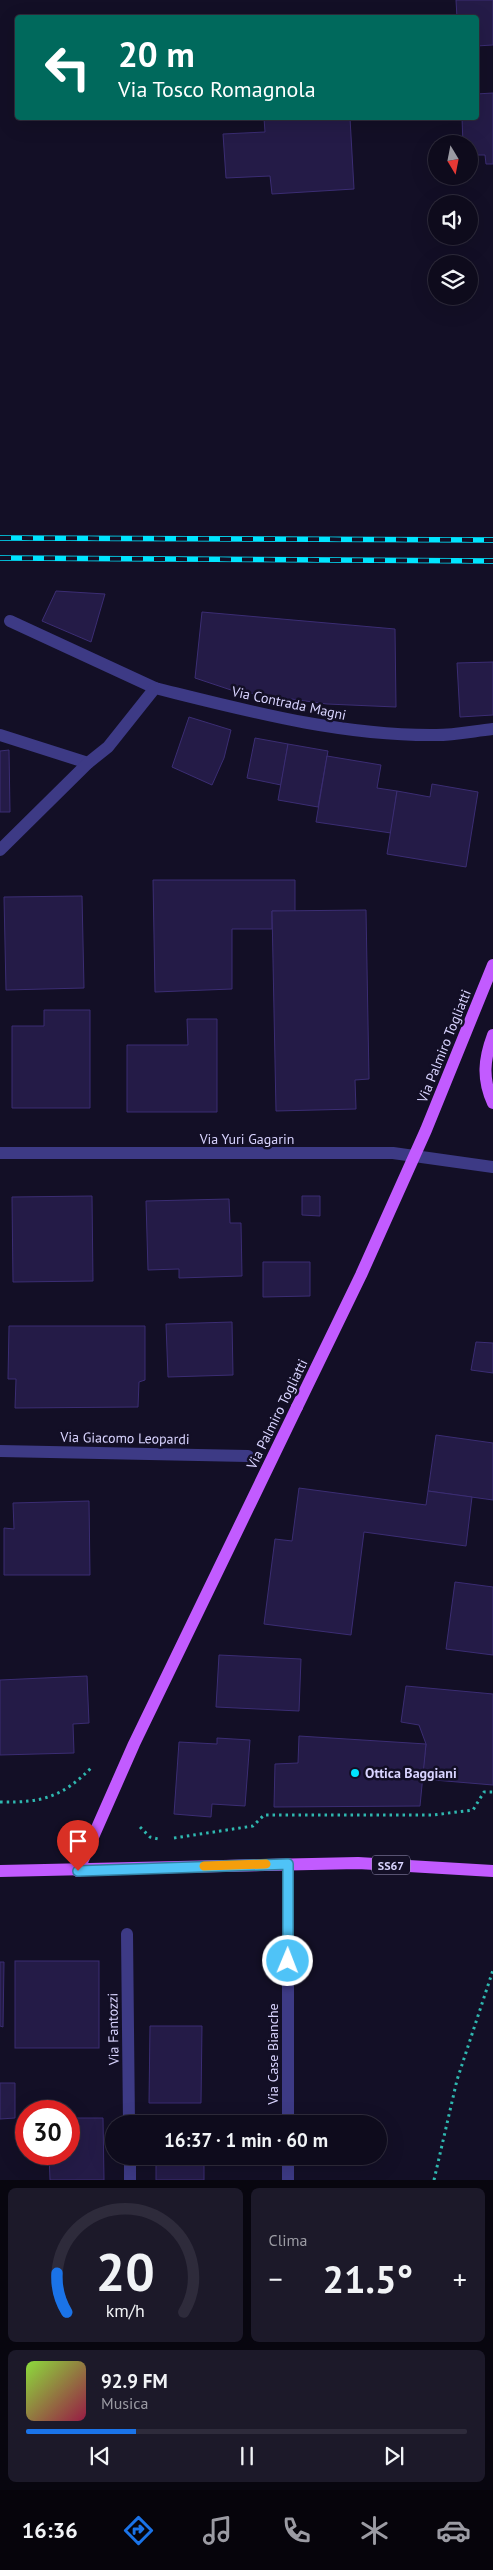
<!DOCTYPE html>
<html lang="it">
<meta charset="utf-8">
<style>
body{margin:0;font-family:"PT Sans",sans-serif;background:#1c1929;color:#f1f3f6;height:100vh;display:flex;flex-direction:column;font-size:19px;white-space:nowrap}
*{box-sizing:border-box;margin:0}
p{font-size:16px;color:#9b9ba3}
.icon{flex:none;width:28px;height:28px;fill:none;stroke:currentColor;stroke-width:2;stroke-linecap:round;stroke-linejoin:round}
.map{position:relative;height:2180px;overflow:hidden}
.details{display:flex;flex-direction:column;gap:8px;padding:8px;background:#08060f;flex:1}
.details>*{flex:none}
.guide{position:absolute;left:15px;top:15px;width:464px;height:105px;border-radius:5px;box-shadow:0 5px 20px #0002,0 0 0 1px #2e2b3b;background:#00695c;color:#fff;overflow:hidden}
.needle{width:32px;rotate:170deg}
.controls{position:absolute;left:428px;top:135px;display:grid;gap:10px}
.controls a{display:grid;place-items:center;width:50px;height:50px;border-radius:50%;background:#0e0b1c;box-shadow:0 5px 20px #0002,0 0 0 1px #2e2b3b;font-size:25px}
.speed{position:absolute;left:15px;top:2100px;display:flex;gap:10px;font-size:25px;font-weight:700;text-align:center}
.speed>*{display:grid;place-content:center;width:65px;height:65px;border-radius:50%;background:#0e0b1c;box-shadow:0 5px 20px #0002,0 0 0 1px #2e2b3b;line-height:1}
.speed .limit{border:8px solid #d22;background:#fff;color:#111}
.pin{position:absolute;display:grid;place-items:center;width:42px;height:42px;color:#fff;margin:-51px -21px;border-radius:50% 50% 50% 0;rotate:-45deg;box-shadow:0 0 5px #0007}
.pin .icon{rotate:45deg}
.me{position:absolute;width:55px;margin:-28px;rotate:1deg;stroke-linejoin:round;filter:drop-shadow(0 0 4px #0008)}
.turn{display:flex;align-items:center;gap:18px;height:105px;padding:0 20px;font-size:22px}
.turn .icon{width:65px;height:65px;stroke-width:2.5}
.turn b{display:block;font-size:35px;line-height:42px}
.big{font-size:38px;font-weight:700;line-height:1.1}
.details .card{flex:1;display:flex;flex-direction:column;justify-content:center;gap:8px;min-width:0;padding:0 18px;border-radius:8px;background:#1c1929}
.details .dial{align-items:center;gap:0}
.dial svg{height:130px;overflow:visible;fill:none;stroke:#2e2b3b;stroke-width:7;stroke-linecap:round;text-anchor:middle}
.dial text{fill:#f1f3f6;stroke:none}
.song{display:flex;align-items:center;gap:15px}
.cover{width:60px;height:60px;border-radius:8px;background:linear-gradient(135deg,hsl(90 70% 55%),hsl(340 70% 35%))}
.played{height:5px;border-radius:2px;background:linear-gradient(90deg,#1a73e8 25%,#2e2b3b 25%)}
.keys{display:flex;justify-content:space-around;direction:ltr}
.heat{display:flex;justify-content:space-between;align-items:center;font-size:28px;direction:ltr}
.details .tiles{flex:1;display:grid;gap:8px;grid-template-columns:1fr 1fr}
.card:last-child{grid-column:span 2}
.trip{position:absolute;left:105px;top:2115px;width:282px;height:50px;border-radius:25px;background:#0e0b1c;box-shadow:0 5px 20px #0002,0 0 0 1px #2e2b3b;font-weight:700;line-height:50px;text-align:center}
.tab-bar{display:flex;height:80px;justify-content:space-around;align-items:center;background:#06040b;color:#9b9ba3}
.tab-bar .icon{width:35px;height:35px}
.tab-bar .selected{color:#1a73e8}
.tab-bar b{font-size:22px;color:#f1f3f6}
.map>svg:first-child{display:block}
.building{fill:#241b47;stroke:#3b2d73}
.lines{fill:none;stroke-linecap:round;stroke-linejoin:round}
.path{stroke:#2fb8b0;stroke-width:3;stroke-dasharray:2.5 4;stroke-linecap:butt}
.minor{stroke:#3d3a85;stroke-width:12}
.major{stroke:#c25bff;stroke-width:12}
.rail-casing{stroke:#00e5ff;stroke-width:5.5}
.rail{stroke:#130f26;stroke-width:4;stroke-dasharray:11;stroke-linecap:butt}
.major-bridge{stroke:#c25bff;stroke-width:12}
.route-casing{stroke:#337fa1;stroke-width:12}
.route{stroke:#4fc3f7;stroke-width:9}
.slow{stroke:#f59e0b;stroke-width:9}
.poi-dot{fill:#00e5ff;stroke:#130f26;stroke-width:2}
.labels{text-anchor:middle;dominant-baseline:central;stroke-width:5;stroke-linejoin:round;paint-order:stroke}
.shield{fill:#130f26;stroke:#9e99be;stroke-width:1}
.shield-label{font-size:12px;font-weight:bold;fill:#d9d4ff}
.street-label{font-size:14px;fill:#d9d4ff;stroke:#130f26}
.poi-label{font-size:14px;font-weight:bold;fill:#d9d4ff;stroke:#130f26;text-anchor:start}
</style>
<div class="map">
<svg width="493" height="2180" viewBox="0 0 493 2180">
<rect width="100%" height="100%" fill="#130f26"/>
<g class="building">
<path d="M456,0H493V45L476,46V18H457Z"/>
<path d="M493,93V164H486L485,155H469V144H463L462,118H476V94Z"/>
<path d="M264,118H350L354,189L272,194L270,176L226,178L223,134L265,132Z"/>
<path d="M56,591L105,594L91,642L42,621Z"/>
<path d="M202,612L395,629L396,707L327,704L234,691L195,678Z"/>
<path d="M493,662V715L460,717L457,663Z"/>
<path d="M189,717L231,730L224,758L212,785L172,767Z"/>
<path d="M255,738L288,744L281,785L247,778Z"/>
<path d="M288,744L328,751L318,807L278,800Z"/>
<path d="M9,750L10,812H0V751Z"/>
<path d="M327,756L381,765L377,788L397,791L391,833L316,822Z"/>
<path d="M432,784L478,792L466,867L387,854L397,791L430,797Z"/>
<path d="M153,880H295V912L272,911V929H232V989L155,992Z"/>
<path d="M82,896L84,988L6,990L4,897Z"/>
<path d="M366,910L369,1079L355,1080L356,1109L276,1111L272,911Z"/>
<path d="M44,1010H90V1108H12V1026H44Z"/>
<path d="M187,1019H217V1112H127V1045H188Z"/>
<path d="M92,1196L93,1281L13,1282L12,1197Z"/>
<path d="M302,1196H320V1216L302,1215Z"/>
<path d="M229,1199L230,1223H241L242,1276L179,1278V1269L148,1270L146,1201Z"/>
<path d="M263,1262H310V1296L263,1297Z"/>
<path d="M232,1322L233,1375L168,1377L166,1324Z"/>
<path d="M9,1326H145V1380L139,1382L138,1407L15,1408L16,1379H8Z"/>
<path d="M476,1342L493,1343V1373L471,1370Z"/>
<path d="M436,1435L493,1443V1500L428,1491Z"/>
<path d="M299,1488L426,1505L428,1491L472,1497L466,1546L364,1532L351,1635L264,1624L275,1539L292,1541Z"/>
<path d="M89,1501L90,1575H4V1528L14,1529L13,1503Z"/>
<path d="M455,1582L493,1587V1655L446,1649Z"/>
<path d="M219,1655L301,1659L299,1711L216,1707Z"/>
<path d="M87,1676L89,1723L73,1724L74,1753L0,1755V1680Z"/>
<path d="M406,1686L493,1694V1785L422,1779L426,1744L419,1725L401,1722Z"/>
<path d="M299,1736L426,1744L420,1806L274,1807L275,1764L298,1763Z"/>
<path d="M217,1738L250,1740L245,1806L212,1804L211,1817L174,1814L179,1742L217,1744Z"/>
<rect x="15" y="1961" width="84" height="87"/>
<path d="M0,1962H4L3,2027L0,2026Z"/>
<path d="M150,2026H202L201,2103H149Z"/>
<path d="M0,2083H15V2118L0,2119Z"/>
<path d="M69,2118H103L104,2180H50L49,2154H69Z"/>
<path d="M203,2122V2124H150V2123Z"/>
<rect x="156" y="2156" width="48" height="24"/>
</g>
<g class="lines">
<g class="path">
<path d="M0,1802C42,1803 63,1797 93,1766"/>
<path d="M140,1827L150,1837L158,1839"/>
<path d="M174,1838L253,1826L264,1815H433L473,1810L484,1792H493"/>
<path d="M434,2180L457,2080L493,1970"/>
</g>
<g class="minor">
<path d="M10,621L155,688"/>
<path d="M0,735L88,763"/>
<path d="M0,850L88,763L108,747L155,688C248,711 340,736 436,735C455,735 474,731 493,729"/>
<path d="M0,1153H393L493,1167"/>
<path d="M0,1451L248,1456"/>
<path d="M127,1934L129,2124"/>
<path d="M288,2124V1864"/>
<path d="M130,2156V2180"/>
<path d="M288,2156V2180"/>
</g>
<g class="major">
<path d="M493,1035C484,1059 482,1079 493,1103"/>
<path d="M0,1871L358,1863L493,1871"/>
<path d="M78,1871L134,1744L297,1407"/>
</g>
<defs>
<g id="rail">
<path d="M0,538L493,540"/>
<path d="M0,558L493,561"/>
</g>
</defs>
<use href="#rail" class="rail-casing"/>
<use href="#rail" class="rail"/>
<path class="major-bridge" d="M297,1407L361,1275L426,1130L493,965"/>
</g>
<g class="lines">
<defs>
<path id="route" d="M78,1871L288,1864V1961"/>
</defs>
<use href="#route" class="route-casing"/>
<use href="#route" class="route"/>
<path class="slow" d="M204,1866L266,1864"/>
</g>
<circle class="poi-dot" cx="355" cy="1773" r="5"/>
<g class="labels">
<rect class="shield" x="372" y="1855.5" width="38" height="19" rx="4"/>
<g class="shield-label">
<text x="391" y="1865">SS67</text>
</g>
<g class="street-label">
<text transform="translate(289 703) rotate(12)">Via Contrada Magni</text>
<text transform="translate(444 1046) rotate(-68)">Via Palmiro Togliatti</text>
<text x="247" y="1139">Via Yuri Gagarin</text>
<text transform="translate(277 1414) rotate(-64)">Via Palmiro Togliatti</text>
<text transform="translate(125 1438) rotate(1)">Via Giacomo Leopardi</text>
<text transform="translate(113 2029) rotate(-91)">Via Fantozzi</text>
<text transform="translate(273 2054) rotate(-90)">Via Case Bianche</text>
</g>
<g class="poi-label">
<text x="365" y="1773">Ottica Baggiani</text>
</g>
</g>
</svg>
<div class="controls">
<a><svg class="needle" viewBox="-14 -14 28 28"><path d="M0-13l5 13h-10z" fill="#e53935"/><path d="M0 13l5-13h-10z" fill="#9b9ba3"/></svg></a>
<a><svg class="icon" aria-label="sound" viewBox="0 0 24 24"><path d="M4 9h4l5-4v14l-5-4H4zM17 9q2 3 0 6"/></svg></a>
<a><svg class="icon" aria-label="layers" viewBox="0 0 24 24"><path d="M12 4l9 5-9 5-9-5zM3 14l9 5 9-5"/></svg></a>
</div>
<div class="speed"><div class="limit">30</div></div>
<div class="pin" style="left:78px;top:1871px;background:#d93025"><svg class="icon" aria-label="arrive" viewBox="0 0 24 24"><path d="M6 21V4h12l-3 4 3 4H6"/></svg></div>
<svg class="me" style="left:288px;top:1961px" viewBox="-20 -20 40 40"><circle r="17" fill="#4fc3f7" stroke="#fff" stroke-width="3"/><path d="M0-11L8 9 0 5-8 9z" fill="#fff"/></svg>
<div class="trip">16:37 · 1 min · 60 m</div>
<div class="guide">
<div class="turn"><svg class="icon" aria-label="left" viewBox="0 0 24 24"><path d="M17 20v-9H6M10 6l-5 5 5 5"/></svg><div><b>20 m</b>Via Tosco Romagnola</div></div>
</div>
</div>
<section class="details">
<div class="tiles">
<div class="card dial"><svg viewBox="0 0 100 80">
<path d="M14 69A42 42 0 1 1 86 69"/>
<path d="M14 69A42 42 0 0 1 8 45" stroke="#1a73e8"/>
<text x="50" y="56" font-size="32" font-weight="700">20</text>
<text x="50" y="72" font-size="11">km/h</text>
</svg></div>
<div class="card"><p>Clima</p>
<div class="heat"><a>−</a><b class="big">21.5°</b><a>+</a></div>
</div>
<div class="card">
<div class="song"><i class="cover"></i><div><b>92.9 FM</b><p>Musica</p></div></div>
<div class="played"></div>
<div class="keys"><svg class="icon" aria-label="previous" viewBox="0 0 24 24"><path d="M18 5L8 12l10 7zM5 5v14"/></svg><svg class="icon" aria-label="pause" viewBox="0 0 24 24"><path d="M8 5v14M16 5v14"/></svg><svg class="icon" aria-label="next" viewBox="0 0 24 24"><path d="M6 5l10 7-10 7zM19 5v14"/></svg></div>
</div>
</div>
</section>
<nav class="tab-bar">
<b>16:36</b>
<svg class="icon selected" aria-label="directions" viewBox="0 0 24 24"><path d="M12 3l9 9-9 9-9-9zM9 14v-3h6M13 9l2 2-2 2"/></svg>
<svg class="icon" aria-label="music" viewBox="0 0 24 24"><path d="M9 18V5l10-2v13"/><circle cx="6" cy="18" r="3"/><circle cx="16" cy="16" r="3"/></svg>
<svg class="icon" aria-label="phone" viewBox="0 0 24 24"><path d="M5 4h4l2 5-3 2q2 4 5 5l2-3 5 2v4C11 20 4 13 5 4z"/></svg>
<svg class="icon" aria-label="climate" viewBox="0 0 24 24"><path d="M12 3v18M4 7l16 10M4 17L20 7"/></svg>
<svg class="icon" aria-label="car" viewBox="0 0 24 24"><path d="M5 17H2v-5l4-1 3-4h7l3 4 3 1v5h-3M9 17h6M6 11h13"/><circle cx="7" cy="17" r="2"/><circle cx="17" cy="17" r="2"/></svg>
</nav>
